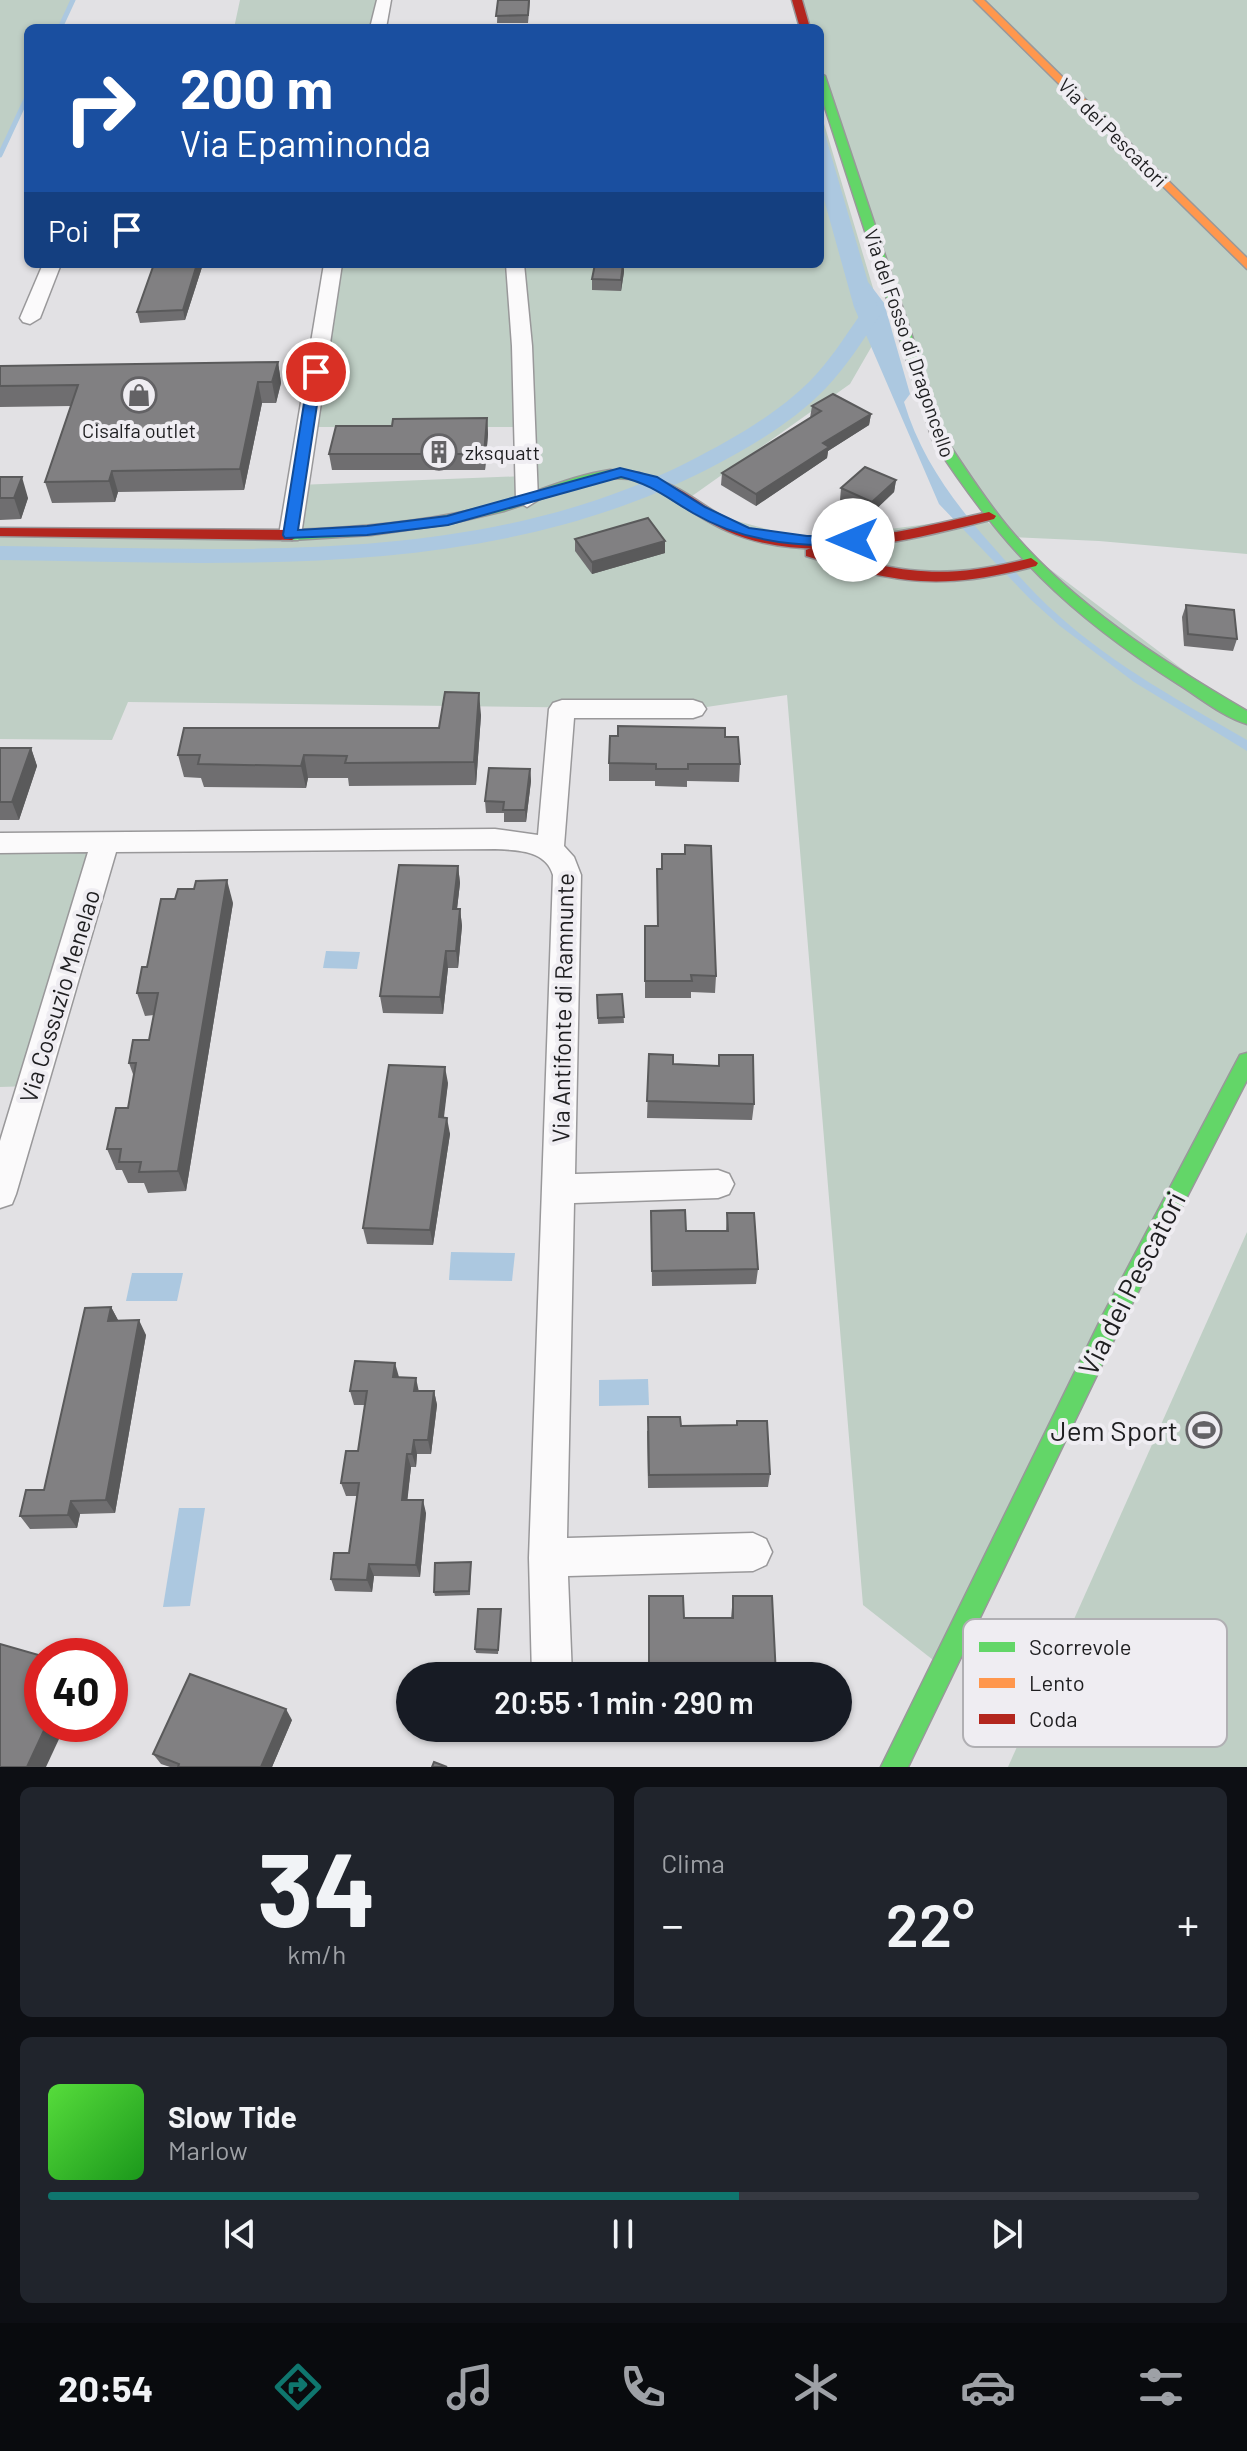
<!DOCTYPE html>
<html lang="it">
<meta charset="utf-8">
<style>
body{margin:0;font-family:Barlow,sans-serif;background:#20242c;color:#f1f3f6;height:100vh;display:flex;flex-direction:column;font-size:30px;white-space:nowrap}
*{box-sizing:border-box;margin:0}
p{font-size:26px;color:#9ea1a6}
.icon{flex:none;width:44px;height:44px;fill:none;stroke:currentColor;stroke-width:2;stroke-linecap:round;stroke-linejoin:round}
.map{position:relative;height:1767px;overflow:hidden}
.side{display:flex;flex-direction:column;gap:20px;padding:20px;background:#0d0f14;flex:1}
.side>*{flex:none}
.top-card{position:absolute;left:24px;top:24px;width:800px;height:244px;border-radius:12px;box-shadow:0 2px 6px #0004;background:#1a4fa0;color:#fff;overflow:hidden}
.speed{position:absolute;left:24px;top:1638px;display:flex;gap:16px;font-size:40px;font-weight:700;text-align:center}
.speed>*{display:grid;place-content:center;width:104px;height:104px;border-radius:50%;background:#171b24;box-shadow:0 2px 6px #0004;line-height:1}
.speed .limit{border:12px solid #d22;background:#fff;color:#111}
.pin{position:absolute;display:grid;place-items:center;width:68px;height:68px;color:#fff;margin:-34px;border:4px solid #fff;border-radius:50%;box-shadow:0 2px 8px #0007}
.me{position:absolute;width:88px;margin:-44px;rotate:270deg;stroke-linejoin:round;filter:drop-shadow(0 0 6px #0008)}
.turn{display:flex;align-items:center;gap:28px;height:168px;padding:0 24px;font-size:36px}
.turn .icon{width:104px;height:104px;stroke-width:2.5}
.turn b{display:block;font-size:56px;line-height:68px}
.then{display:flex;align-items:center;height:76px;padding:0 24px;background:#0003;gap:16px;font-size:30px}
.big{font-size:60px;font-weight:600;line-height:1.1}
.side .tile{flex:1;display:flex;flex-direction:column;justify-content:center;gap:12px;min-width:0;padding:0 28px;border-radius:12px;background:#20242c}
.side .dial{align-items:center;gap:0}
.dial b{font-size:104px;line-height:1}
.song{display:flex;align-items:center;gap:24px}
.cover{width:96px;height:96px;border-radius:12px;background:linear-gradient(135deg,hsl(110 70% 55%),hsl(120 70% 35%))}
.played{height:8px;border-radius:4px;background:linear-gradient(90deg,#0f766e 60%,#363941 60%)}
.keys{display:flex;justify-content:space-around;direction:ltr}
.heat{display:flex;justify-content:space-between;align-items:center;font-size:44px;direction:ltr}
.side .tiles{flex:1;display:grid;gap:20px;grid-template-columns:1fr 1fr}
.tile:last-child{grid-column:span 2}
.trip{position:absolute;left:396px;top:1662px;width:456px;height:80px;border-radius:40px;background:#171b24;box-shadow:0 2px 6px #0004;font-weight:600;line-height:80px;text-align:center}
.menu{display:flex;height:128px;justify-content:space-around;align-items:center;background:#090b0e;color:#9ea1a6}
.menu .icon{width:56px;height:56px}
.menu .current{color:#0f766e}
.menu b{font-size:36px;color:#f1f3f6}
.map>svg:first-child{display:block}
.green{fill:#bfcfc5}
.water{fill:#acc8e0}
.lines{fill:none;stroke-linecap:round;stroke-linejoin:round}
.stream{stroke:#acc8e0;stroke-width:5}
.canal{fill:#acc8e0;fill-rule:evenodd}
.street-casing{stroke:#99989a;stroke-width:3}
.fast-casing{stroke:#99989a;stroke-width:3}
.slow-casing{stroke:#99989a;stroke-width:3}
.jam-casing{stroke:#99989a;stroke-width:3}
.street{fill:#fbfafb;fill-rule:evenodd}
.fast{fill:#63d668;fill-rule:evenodd}
.slow{fill:#ff974d;fill-rule:evenodd}
.jam{fill:#b3261e;fill-rule:evenodd}
.wall{fill:#6f6e70}
.shaded-wall{fill:#5a5a5b}
.building{fill:#818082;stroke:#5a5a5b;stroke-width:2}
.route{fill:#1a73e8;stroke:#114b97;stroke-width:2}
.labels{text-anchor:middle;dominant-baseline:central;stroke-width:8;stroke-linejoin:round;paint-order:stroke}
.far-street-label{font-size:20px;fill:#1e1e20;stroke:#efedf2}
.far-poi-label{font-size:20px;fill:#1e1e20;stroke:#efedf2}
.street-label{font-size:24px;fill:#1e1e20;stroke:#efedf2}
.near-street-label{font-size:28px;fill:#1e1e20;stroke:#efedf2}
.near-poi-label{font-size:28px;fill:#1e1e20;stroke:#efedf2;text-anchor:end}
.key{fill:#efedf2;stroke:#b0afb3;stroke-width:2}
.key-label{font-size:22px;fill:#1e1e20}
</style>
<div class="map">
<svg width="1247" height="1767" viewBox="0 0 1247 1767">
<rect width="100%" height="100%" fill="#e2e1e4"/>
<g class="green">
<path d="M0,0H73L60,28H28V95L0,155Z"/>
<path d="M240,0H384L378,28H234Z"/>
<path d="M797,0H1247V554L1099,541L1008,537L963,484L820,73V28H806Z"/>
<path d="M820,110L884,325L850,384L685,501L700,511L807,540L981,517L1247,718V1061L942,1667L863,1605L787,695L693,709L128,702L112,740L0,739V535H290L298,485L525,476L523,427H307L335,264H820Z"/>
<path d="M0,843H105L32,1086L0,1087Z"/>
<path d="M1247,1232V1767H1008Z"/>
</g>
<g class="water">
<path d="M820,117L868,282L884,303L910,394L904,402C920,456 952,500 988,541C1011,567 1033,593 1059,616C1115,666 1183,703 1247,740V751L1134,682L1060,626L1029,598L939,504L854,307L820,185Z"/>
<path d="M326,951L360,952L357,969L323,968Z"/>
<path d="M451,1252L515,1253L512,1281L449,1280Z"/>
<path d="M132,1273H183L177,1301H126Z"/>
<path d="M648,1379L649,1405L599,1406V1380Z"/>
<path d="M179,1508H205L190,1606L163,1607Z"/>
</g>
<g class="lines">
<g class="stream">
<path d="M60,28L73,0"/>
<path d="M0,155L28,95"/>
</g>
<path class="canal" d="M863,287L873,293L880,315C863,340 847,366 826,388C792,423 749,448 706,470C488,581 238,563 0,560V546C231,548 476,569 688,462C731,440 774,416 809,382C829,362 844,338 860,315L853,293Z"/>
<defs>
<g id="street">
<path d="M377,0H391L386,28H370Z"/>
<path d="M43,264H61L40,318L30,324L23,322L20,318Z"/>
<path d="M324,264H342L301,535L298,540H282L279,535Z"/>
<path d="M506,264H524L532,346L538,500L527,507L516,500L512,346Z"/>
<path d="M562,700H693L702,703L706,709L702,715L693,718H574L564,846L574,857L581,875L575,1174L718,1170L729,1174L734,1184L729,1194L718,1198L574,1203L567,1538L753,1533L766,1539L772,1552L766,1565L753,1571L568,1576L572,1676H532L529,1558L553,875C546,850 517,850 495,849L116,852L16,1194L12,1204L0,1208V1141L88,852L0,853V833L495,829L538,835L549,709L553,703Z"/>
</g>
<g id="fast">
<path d="M820,73L825,76L947,441C966,470 985,499 1007,526C1072,604 1160,660 1247,711V724C1223,717 1199,697 1178,684C1069,615 1003,550 933,441L820,92Z"/>
<path d="M610,470L640,473L664,484L657,488L633,479L610,478L588,483L504,511L448,524L371,535L292,540L285,535L292,530C360,528 427,522 493,505C532,495 569,476 610,470Z"/>
<path d="M1247,1053V1080L1120,1327L908,1767H881L1104,1313L1240,1055Z"/>
</g>
<path id="slow" d="M974,0H984L1247,258V269Z"/>
<g id="jam">
<path d="M792,0H802L810,28H800Z"/>
<path d="M657,480C688,489 713,516 744,527C822,555 912,529 989,512L996,516L994,519C911,540 809,567 727,531C700,519 677,501 652,487L650,484Z"/>
<path d="M0,528L292,530L299,535L292,540L0,536Z"/>
<path d="M811,548C901,572 938,582 1031,558L1038,563L1036,566C941,591 898,584 806,556V550Z"/>
</g>
</defs>
<use href="#street" class="street-casing"/>
<use href="#fast" class="fast-casing"/>
<use href="#slow" class="slow-casing"/>
<use href="#jam" class="jam-casing"/>
<use href="#street" class="street"/>
<use href="#fast" class="fast"/>
<use href="#slow" class="slow"/>
<use href="#jam" class="jam"/>
</g>
<g class="wall">
<path d="M498,0H530L528,23H497Z"/>
<path d="M154,264H203L185,320L140,323L137,312Z"/>
<path d="M624,272L621,291L592,290V279Z"/>
<path d="M278,362L281,383L276,403H262L244,490L118,492L115,502L52,503L45,482L71,406L0,407V366Z"/>
<path d="M812,406L871,414L869,425L828,451L827,458L756,506L721,485L722,473L810,418Z"/>
<path d="M487,418L488,434L485,470H332L329,454Z"/>
<path d="M0,477L28,498L21,519L0,520Z"/>
<path d="M896,480L894,492L871,514L840,500L841,488Z"/>
<path d="M575,539L665,541V553L592,574L575,551Z"/>
<path d="M1186,605L1237,639L1233,651L1184,646L1182,617Z"/>
<path d="M481,715L476,785L349,786L348,778H308L306,788L204,787L201,778L184,777L178,755L439,728Z"/>
<path d="M725,737L740,764L739,782L687,781V787L655,786V781H609V763Z"/>
<path d="M0,748H31L37,766L19,820H0Z"/>
<path d="M530,769L531,781L526,822H504V813H486L485,801Z"/>
<path d="M458,866L460,883L457,909H460L462,926L458,968H448L443,1014L383,1013L380,996Z"/>
<path d="M657,869L716,976L715,993L691,992V998H645V926H657Z"/>
<path d="M233,903L186,1191L148,1193L144,1183H128L122,1170H116L107,1149L128,1108L134,1077L129,1063L149,1040L154,1015L145,1016L137,993L147,967Z"/>
<path d="M622,994L624,1023L598,1024L597,995Z"/>
<path d="M649,1054L673,1064L718,1066L719,1055L754,1104L752,1120L647,1118Z"/>
<path d="M448,1083L443,1118L450,1134L433,1245L367,1244L363,1228Z"/>
<path d="M651,1211L686,1231H726L727,1213L758,1269L756,1284L652,1286Z"/>
<path d="M111,1307L118,1320L146,1335L115,1513L80,1514L77,1528L30,1529L20,1516L44,1490Z"/>
<path d="M399,1377L419,1391H434L437,1405L431,1454H417L416,1467H411L407,1500L426,1513L420,1577L374,1576L372,1592L335,1591L331,1579L349,1553L357,1496H346L341,1483L358,1451L365,1405H354L350,1391Z"/>
<path d="M737,1421L770,1474L768,1487L648,1488L647,1431L681,1426L736,1425Z"/>
<path d="M471,1562L470,1595L435,1596L434,1592Z"/>
<path d="M733,1596L776,1676L684,1618H731Z"/>
<path d="M501,1613L498,1654L476,1653L475,1649Z"/>
<path d="M292,1720L272,1767H170L161,1764L153,1754Z"/>
</g>
<g class="shaded-wall">
<path d="M197,264H203L185,320L183,310Z"/>
<path d="M624,264V272L621,291V280Z"/>
<path d="M278,362L281,383L276,403L272,382Z"/>
<path d="M258,382L262,403L244,490L240,469Z"/>
<path d="M871,414L869,425L828,451L827,458L756,506V494L823,443Z"/>
<path d="M487,418L488,434L485,470L484,454Z"/>
<path d="M112,471L118,492L115,502L109,481Z"/>
<path d="M22,477L28,498L21,519L14,498Z"/>
<path d="M896,480L894,492L871,514L872,502Z"/>
<path d="M665,541V553L592,574V562Z"/>
<path d="M479,693L481,715L476,785L474,762Z"/>
<path d="M31,748L37,766L19,820L12,802Z"/>
<path d="M304,755L308,778L306,788L301,766Z"/>
<path d="M530,769L531,781L526,822L525,810Z"/>
<path d="M458,866L460,883L455,926L453,909Z"/>
<path d="M227,880L233,903L186,1191L178,1171Z"/>
<path d="M460,909L462,926L458,968L456,951Z"/>
<path d="M446,951L448,968L443,1014L440,997Z"/>
<path d="M445,1067L448,1083L442,1134L439,1117Z"/>
<path d="M447,1118L450,1134L433,1245L430,1230Z"/>
<path d="M111,1307L119,1322L108,1321Z"/>
<path d="M139,1320L146,1335L115,1513L106,1500Z"/>
<path d="M395,1363L399,1377H393Z"/>
<path d="M416,1378L419,1392L414,1391Z"/>
<path d="M434,1391L437,1405L431,1454L428,1440Z"/>
<path d="M414,1440L417,1454L416,1467L412,1454Z"/>
<path d="M407,1454L411,1467L406,1513L402,1500Z"/>
<path d="M423,1500L426,1513L420,1577L416,1565Z"/>
<path d="M71,1501L80,1514L77,1528L68,1515Z"/>
<path d="M369,1564L374,1576L372,1592L367,1580Z"/>
<path d="M286,1709L292,1720L272,1767H261Z"/>
<path d="M47,1724H66L46,1767H27Z"/>
</g>
<g class="building">
<path d="M498,0H529L528,15L496,16Z"/>
<path d="M154,264H197L183,310L137,312Z"/>
<path d="M595,264H623L621,280L592,279Z"/>
<path d="M278,362L272,382H258L240,469L112,471L109,481L45,482L78,385L0,386V366Z"/>
<path d="M833,394L871,414L823,443L829,447L756,494L722,473L821,411L812,406Z"/>
<path d="M487,418L484,454H329L336,426H392L393,419Z"/>
<path d="M865,467L896,480L872,502L841,488Z"/>
<path d="M0,477H22L14,498H0Z"/>
<path d="M648,518L665,541L592,562L575,539Z"/>
<path d="M1186,605L1234,610L1237,639L1188,634Z"/>
<path d="M445,692L479,693L474,762L345,763L347,756L304,755L301,766L198,764L200,755H178L184,728H439Z"/>
<path d="M618,726L725,728V737H738L740,764H688V769H656V764L609,763L610,736H618Z"/>
<path d="M0,748H31L12,802H0Z"/>
<path d="M489,768L530,769L525,810H503L504,802L485,801Z"/>
<path d="M685,845L711,846L716,976L691,975L692,981H645V926H658L657,869H662V854H685Z"/>
<path d="M399,865L458,866L453,909H460L456,951H446L440,997L380,996Z"/>
<path d="M227,880L178,1171L139,1172L141,1162H119L121,1149H107L116,1108H128L136,1063H129L133,1040H149L158,993H137L142,967H147L161,899H175L178,889H194L196,881Z"/>
<path d="M622,994L624,1017L598,1018L597,995Z"/>
<path d="M649,1054L673,1055V1064L719,1066V1055H753L754,1104L647,1101Z"/>
<path d="M389,1065L445,1067L439,1117L447,1118L430,1230L363,1228Z"/>
<path d="M685,1210L686,1231H728L727,1213H754L758,1269L652,1271L651,1211Z"/>
<path d="M111,1307L108,1321L139,1320L106,1500L71,1501L68,1515L20,1516L26,1490H44L85,1308Z"/>
<path d="M355,1361L395,1363L393,1377L416,1378L414,1391H434L428,1440H414L412,1454H407L402,1500H423L416,1565L369,1564L367,1580L331,1579L334,1553H349L359,1483H341L346,1451H358L367,1391H350Z"/>
<path d="M648,1417H680L681,1426L737,1425V1421H767L770,1474L649,1475Z"/>
<path d="M471,1562L469,1591L434,1592L435,1563Z"/>
<path d="M649,1596H683L684,1618H733V1596H772L776,1676H649Z"/>
<path d="M478,1609H501L498,1650L475,1649Z"/>
<path d="M0,1644L42,1656V1724H47L27,1767H0Z"/>
<path d="M190,1674L286,1709L261,1767H178L179,1764L153,1754Z"/>
<path d="M434,1762L447,1767H432Z"/>
</g>
<path class="route" d="M316,368L322,372L298,530L367,526L447,516L620,468L657,477L705,507L749,528L807,536H853L861,540C852,548 837,545 825,545C778,545 734,537 693,513C666,497 651,484 621,477L448,525L367,535L285,538L283,535L309,372Z"/>
<defs>
<symbol id="shop-ring" viewBox="-11 -11 22 22"><circle r="9.5" fill="#efedf2" stroke="#636265" stroke-width="1.5"/><path d="M-5-2.5h2.3a2.7 3.5 0 0 1 5.4 0H5L5.5 6h-11ZM-1.5-2.5h3a1.5 2.3 0 0 0-3 0Z" fill="#636265"/></symbol>
<symbol id="building-ring" viewBox="-11 -11 22 22"><circle r="9.5" fill="#efedf2" stroke="#636265" stroke-width="1.5"/><path d="M-4-6H4V6H1V3H-1V6H-4ZM-2.5-4.3h1.7v1.8h-1.7ZM.8-4.3h1.7v1.8H.8ZM-2.5-1h1.7V.8h-1.7ZM.8-1h1.7V.8H.8Z" fill="#636265"/></symbol>
<symbol id="stadium-ring" viewBox="-11 -11 22 22"><circle r="9.5" fill="#efedf2" stroke="#636265" stroke-width="1.5"/><path d="M0-5a6.5 5 0 1 0 0 10a6.5 5 0 1 0 0-10ZM-3.5-1.8h7v3.6h-7Z" fill="#636265"/></symbol>
</defs>
<g fill-rule="evenodd">
<use href="#shop-ring" x="119" y="375" width="40" height="40"/>
<use href="#building-ring" x="419" y="432" width="40" height="40"/>
<use href="#stadium-ring" x="1184" y="1410" width="40" height="40"/>
</g>
<g class="labels">
<g class="far-street-label">
<text transform="translate(1113 132) rotate(45)">Via dei Pescatori</text>
<text transform="translate(910 343) rotate(71)">Via del Fosso di Dragoncello</text>
</g>
<g class="far-poi-label">
<text x="139" y="430">Cisalfa outlet</text>
<text x="465" y="452" text-anchor="start">zksquatt</text>
</g>
<g class="street-label">
<text transform="translate(59 996) rotate(-73)">Via Cossuzio Menelao</text>
<text transform="translate(562 1008) rotate(-89)">Via Antifonte di Ramnunte</text>
</g>
<g class="near-street-label">
<text transform="translate(1131 1283) rotate(-63)">Via dei Pescatori</text>
</g>
<g class="near-poi-label">
<text x="1178" y="1430">Jem Sport</text>
</g>
</g>
<rect x="963" y="1619" width="264" height="128" rx="12" class="key"/>
<rect x="979" y="1642" width="36" height="10" fill="#63d668"/>
<rect x="979" y="1678" width="36" height="10" fill="#ff974d"/>
<rect x="979" y="1714" width="36" height="10" fill="#b3261e"/>
<g class="key-label">
<text x="1029" y="1655">Scorrevole</text>
<text x="1029" y="1691">Lento</text>
<text x="1029" y="1727">Coda</text>
</g>
</svg>
<div class="speed"><div class="limit">40</div></div>
<div class="pin" style="left:316px;top:372px;background:#d93025"><svg class="icon" aria-label="arrive" viewBox="0 0 24 24"><path d="M6 21V4h12l-3 4 3 4H6"/></svg></div>
<svg class="me" style="left:853px;top:540px" viewBox="-20 -20 40 40"><circle r="19" fill="#fff"/><path d="M0-13L10 11 0 6-10 11z" fill="#1a73e8"/></svg>
<div class="trip">20:55 · 1 min · 290 m</div>
<div class="top-card">
<div class="turn"><svg class="icon" aria-label="right" viewBox="0 0 24 24"><path d="M7 20v-9h11M14 6l5 5-5 5"/></svg><div><b>200 m</b>Via Epaminonda</div></div>
<div class="then">Poi<svg class="icon" aria-label="arrive" viewBox="0 0 24 24"><path d="M6 21V4h12l-3 4 3 4H6"/></svg></div>
</div>
</div>
<section class="side">
<div class="tiles">
<div class="tile dial"><b>34</b><p>km/h</p></div>
<div class="tile"><p>Clima</p>
<div class="heat"><a>−</a><b class="big">22°</b><a>+</a></div>
</div>
<div class="tile">
<div class="song"><i class="cover"></i><div><b>Slow Tide</b><p>Marlow</p></div></div>
<div class="played"></div>
<div class="keys"><svg class="icon" aria-label="previous" viewBox="0 0 24 24"><path d="M18 5L8 12l10 7zM5 5v14"/></svg><svg class="icon" aria-label="pause" viewBox="0 0 24 24"><path d="M8 5v14M16 5v14"/></svg><svg class="icon" aria-label="next" viewBox="0 0 24 24"><path d="M6 5l10 7-10 7zM19 5v14"/></svg></div>
</div>
</div>
</section>
<nav class="menu">
<b>20:54</b>
<svg class="icon current" aria-label="directions" viewBox="0 0 24 24"><path d="M12 3l9 9-9 9-9-9zM9 14v-3h6M13 9l2 2-2 2"/></svg>
<svg class="icon" aria-label="music" viewBox="0 0 24 24"><path d="M9 18V5l10-2v13"/><circle cx="6" cy="18" r="3"/><circle cx="16" cy="16" r="3"/></svg>
<svg class="icon" aria-label="phone" viewBox="0 0 24 24"><path d="M5 4h4l2 5-3 2q2 4 5 5l2-3 5 2v4C11 20 4 13 5 4z"/></svg>
<svg class="icon" aria-label="climate" viewBox="0 0 24 24"><path d="M12 3v18M4 7l16 10M4 17L20 7"/></svg>
<svg class="icon" aria-label="car" viewBox="0 0 24 24"><path d="M5 17H2v-5l4-1 3-4h7l3 4 3 1v5h-3M9 17h6M6 11h13"/><circle cx="7" cy="17" r="2"/><circle cx="17" cy="17" r="2"/></svg>
<svg class="icon" aria-label="filters" viewBox="0 0 24 24"><path d="M4 7h16M4 17h16"/><circle cx="9" cy="7" r="2"/><circle cx="15" cy="17" r="2"/></svg>
</nav>
